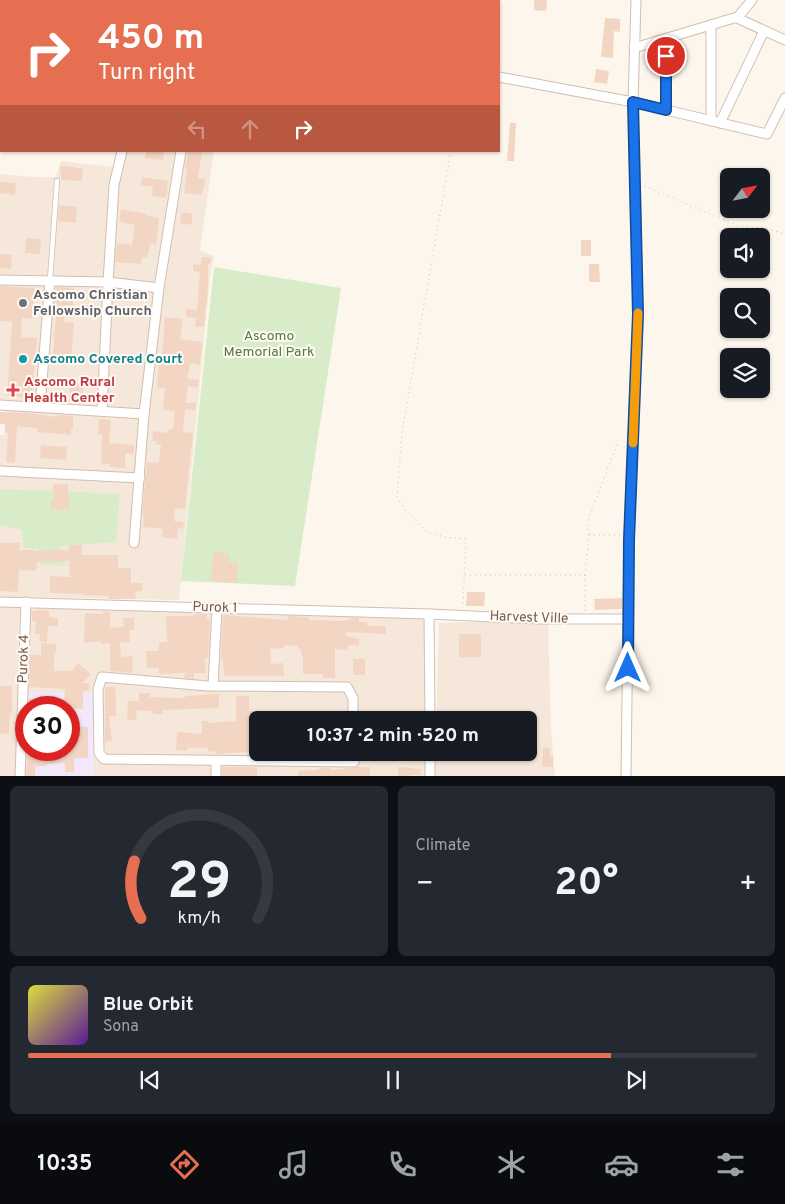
<!DOCTYPE html>
<meta charset="utf-8">
<style>
body{margin:0;font-family:Overpass,sans-serif;background:#242831;color:#f1f3f6;height:100vh;display:flex;flex-direction:column;font-size:19px;white-space:nowrap}
*{box-sizing:border-box;margin:0}
p{font-size:16px;color:#9ea1a6}
.icon{flex:none;width:28px;height:28px;fill:none;stroke:currentColor;stroke-width:2;stroke-linecap:round;stroke-linejoin:round}
.map{position:relative;height:776px;overflow:hidden}
.drawer{display:flex;flex-direction:column;gap:10px;padding:10px;background:#0d0f14;flex:1}
.drawer>*{flex:none}
.hud{position:absolute;left:0px;top:0px;width:500px;height:152px;box-shadow:0 1px 4px #0004;background:#e76f51;color:#fff;overflow:hidden}
.needle{width:32px;rotate:58deg}
.buttons{position:absolute;left:720px;top:168px;display:grid;gap:10px}
.buttons a{display:grid;place-items:center;width:50px;height:50px;border-radius:8px;background:#171b24;box-shadow:0 1px 4px #0004;font-size:25px}
.speed{position:absolute;left:15px;top:696px;display:flex;gap:10px;font-size:25px;font-weight:700;text-align:center}
.speed>*{display:grid;place-content:center;width:65px;height:65px;border-radius:50%;background:#171b24;box-shadow:0 1px 4px #0004;line-height:1}
.speed .limit{border:8px solid #d22;background:#fff;color:#111}
.pin{position:absolute;display:grid;place-items:center;width:42px;height:42px;color:#fff;margin:-21px;border:2px solid #fff;border-radius:50%;box-shadow:0 1px 5px #0007}
.me{position:absolute;width:55px;margin:-28px;rotate:0deg;stroke-linejoin:round;filter:drop-shadow(0 0 4px #0008)}
.turn{display:flex;align-items:center;gap:18px;height:105px;padding:0 15px;font-size:22px}
.turn .icon{width:65px;height:65px;stroke-width:2.5}
.turn b{display:block;font-size:35px;line-height:42px}
.lanes{display:flex;align-items:center;height:48px;padding:0 15px;background:#0003;justify-content:center;gap:25px;direction:ltr}
.lanes .off{opacity:.35}
.big{font-size:38px;font-weight:700;line-height:1.1}
.drawer .widget{flex:1;display:flex;flex-direction:column;justify-content:center;gap:8px;min-width:0;padding:0 18px;border-radius:8px;background:#242831}
.drawer .dial{align-items:center;gap:0}
.dial svg{height:130px;overflow:visible;fill:none;stroke:#363941;stroke-width:7;stroke-linecap:round;text-anchor:middle}
.dial text{fill:#f1f3f6;stroke:none}
.song{display:flex;align-items:center;gap:15px}
.cover{width:60px;height:60px;border-radius:8px;background:linear-gradient(135deg,hsl(60 70% 55%),hsl(270 70% 35%))}
.played{height:5px;border-radius:2px;background:linear-gradient(90deg,#e76f51 80%,#363941 80%)}
.keys{display:flex;justify-content:space-around;direction:ltr}
.heat{display:flex;justify-content:space-between;align-items:center;font-size:28px;direction:ltr}
.drawer .tiles{flex:1;display:grid;gap:10px;grid-template-columns:1fr 1fr}
.widget:last-child{grid-column:span 2}
.trip{position:absolute;left:249px;top:711px;width:288px;height:50px;border-radius:8px;background:#171b24;box-shadow:0 1px 4px #0004;font-weight:700;line-height:50px;text-align:center}
.tab-bar{display:flex;height:80px;justify-content:space-around;align-items:center;background:#090b0e;color:#9ea1a6}
.tab-bar .icon{width:35px;height:35px}
.tab-bar .active{color:#e76f51}
.tab-bar b{font-size:22px;color:#f1f3f6}
.map>svg:first-child{display:block}
.residential{fill:#f5e8da;fill-rule:evenodd}
.education{fill:#f3e8fa;fill-rule:evenodd}
.green{fill:#d8ecc9}
.building{fill:#f3d5c3}
.lines{fill:none;stroke-linecap:round;stroke-linejoin:round}
.service-casing{stroke:#d1beb0;stroke-width:6}
.minor-casing{stroke:#d1beb0;stroke-width:11}
.path{stroke:#d9b8a5;stroke-width:1;stroke-dasharray:1 4;stroke-linecap:butt}
.service{stroke:#fff;stroke-width:4.5}
.minor{stroke:#fff;stroke-width:9}
.route-casing{stroke:#114b97;stroke-width:12}
.route{stroke:#1a73e8;stroke-width:9}
.slow{stroke:#f59e0b;stroke-width:9}
.worship-dot{fill:#6b7280;stroke:#fffaf3;stroke-width:2}
.culture-dot{fill:#0f9aa8;stroke:#fffaf3;stroke-width:2}
.health-dot{fill:#e0444e;stroke:#fffaf3;stroke-width:2}
.labels{text-anchor:middle;dominant-baseline:central;stroke-width:4;stroke-linejoin:round;paint-order:stroke}
.worship-label{font-size:14px;font-weight:bold;fill:#5b616d;stroke:#fffaf3;text-anchor:start}
.park-label{font-size:14px;fill:#537a41;stroke:#fffaf3}
.culture-label{font-size:14px;font-weight:bold;fill:#0d838f;stroke:#fffaf3;text-anchor:start}
.health-label{font-size:14px;font-weight:bold;fill:#be3a42;stroke:#fffaf3;text-anchor:start}
.street-label{font-size:14px;fill:#7a5c4d;stroke:#fffaf3}
</style>
<div class="map">
<svg width="785" height="777" viewBox="0 0 785 777">
<rect width="100%" height="100%" fill="#fdf6ec"/>
<g class="residential">
<path d="M127,151H179L142,411L0,402V174L34,177H56L61,161L113,167L122,170Z"/>
<path d="M184,151H214L200,250L214,256L210,277L179,600L22,597L21,602H0V473L137,480L163,286Z"/>
<path d="M6,407L140,417L139,475L0,466V435H4Z"/>
<path d="M23,603L399,618L427,616L426,720H258V752L426,753L425,776H0V605L20,606L17,760ZM26,708H69V750H26Z"/>
<path d="M500,621L548,624L551,731L555,776L434,777L435,753L528,752V720H436L439,623Z"/>
</g>
<path class="education" d="M25,692L95,693L94,776L24,777ZM26,708H69V750H26Z"/>
<g class="green">
<path d="M214,267L341,288L295,586L181,581Z"/>
<path d="M0,489L120,494L116,542L60,546L66,566L41,565L38,549L24,548L22,530L0,525Z"/>
</g>
<g class="building">
<path d="M534,0H547L546,11L534,10Z"/>
<path d="M605,18L620,19V32L614,31L613,58L601,57Z"/>
<path d="M596,69L609,71L607,84L594,82Z"/>
<path d="M510,123H516L514,161H507Z"/>
<path d="M146,151H164L163,160L145,158Z"/>
<path d="M188,151H202L198,178L205,179L202,195L184,193L187,168L185,167Z"/>
<path d="M60,166L75,167V168L83,169L82,181L61,180Z"/>
<path d="M142,177L168,181L166,198L152,196L153,187L141,185Z"/>
<path d="M0,182L16,183L15,195L0,193Z"/>
<path d="M59,205L77,207L76,223L58,221Z"/>
<path d="M121,209L147,214V216L159,218L156,245L151,243L147,257H142L141,264L115,262L117,243L132,245L135,225L119,222Z"/>
<path d="M182,212L193,214L191,225L180,223Z"/>
<path d="M26,238L41,239L40,254L25,253Z"/>
<rect x="581" y="240" width="10" height="16"/>
<path d="M0,254L12,255L11,269L0,268Z"/>
<path d="M202,257H211V264H208V288L204,327H195L196,318L186,317V309L197,310L200,272L193,271V264L201,265Z"/>
<path d="M589,264H599L600,282H589Z"/>
<path d="M0,286L35,288L32,319L22,318L21,337L37,338L32,398L7,396L12,322L0,321Z"/>
<path d="M56,287L74,288L73,306L65,305L64,322L74,323L71,363H52L56,317L53,316Z"/>
<path d="M165,317L183,319L180,339L202,342L200,365L190,363L187,379L199,380L197,388L188,386L186,403H196L195,410L185,409L183,432L193,433L185,509L175,508L174,521L184,522L183,529L178,528L177,539L162,537L163,529L143,527L144,516H142L147,462L159,463L161,445L156,444L157,441H152L153,431L167,433L168,429H173L175,411L163,410L165,388H157L159,356H162Z"/>
<path d="M70,382L84,383L82,403L69,401Z"/>
<path d="M0,412L28,413L57,417V415L73,416V429H71V435L37,432V428L17,426L15,463L6,462L8,433L5,432L6,424H0Z"/>
<path d="M99,419L111,420L109,443L134,445V454L125,453V468L110,467V464L101,463L102,435L98,434Z"/>
<path d="M41,445L67,447L66,460L40,458Z"/>
<path d="M53,484H68L69,510H51V500H54Z"/>
<path d="M0,543H20L19,550H33V551L69,550V545H82V555H118V568H131V583H142V591L135,592L136,599H109V596L82,595V594L50,593V576L70,577L69,561L37,562L36,571L19,570L18,592L0,591Z"/>
<path d="M214,551H221V553L229,554V562L238,563L237,583L211,581Z"/>
<path d="M467,592H485L484,606H466Z"/>
<path d="M622,598V609L595,610L594,599Z"/>
<path d="M36,610L49,611V617L58,618V626H48L47,642H39L40,634H35L36,621H32V611H36Z"/>
<path d="M103,612H110V628L124,627L123,618H134V630H129L130,642L120,643L121,657L132,656L133,673L110,671V643L101,644V641L84,643L85,613L102,614Z"/>
<path d="M194,614H207V620L210,619L208,658H205L206,673H194V679L184,678L185,673L159,674V668H147L146,651H159V642H167L166,616H194Z"/>
<path d="M223,615L287,620L288,616L309,617V620L343,621L350,620L351,618H359V622H367V626H386V634L346,632V636L359,639V646L348,645V650L335,649V678H323V674H303V656H302L301,649H298V646L284,645V648L270,649L271,664L283,663L284,676H224L223,660H221Z"/>
<rect x="459" y="634" width="22" height="23"/>
<path d="M41,643L56,644V653H54V671H72L78,663L91,674L83,683H89V691H83V709L29,708V699H64L65,689L29,687L30,655H41Z"/>
<rect x="353" y="659" width="12" height="16"/>
<path d="M0,686H12V713H10L9,734L0,733Z"/>
<path d="M105,687H115L116,697V716H109L112,741L105,742Z"/>
<path d="M139,693H150L149,697L185,698V696L219,694V708L162,710L163,714H153V711L137,710L136,720H127L128,701H139Z"/>
<path d="M236,696H249V711H258V749H251V752L224,753V754H216V752L208,751V748H187V751L176,750L177,732L202,734V721H208V723L236,721Z"/>
<path d="M78,726L88,727V758H74V772H65V763L46,764V766H35V776H26L27,755H40V750H69V740L78,739Z"/>
<path d="M543,748H550V757H553V767H542Z"/>
<path d="M222,767H257V777L222,776Z"/>
<path d="M358,767H370V777H298V771L319,770V768H331V770Z"/>
<path d="M398,767L421,769V775H410L409,777H398Z"/>
</g>
<g class="lines">
<defs>
<g id="service">
<path d="M192,0L195,1"/>
<path d="M50,280L57,181"/>
</g>
<g id="minor">
<path d="M219,1L220,0"/>
<path d="M737,18L752,0"/>
<path d="M711,25V121"/>
<path d="M634,48L734,18H737L785,40"/>
<path d="M499,77L633,102L767,134L785,98"/>
<path d="M666,110L667,38"/>
<path d="M720,123L764,31"/>
<path d="M0,280L108,282L159,288"/>
<path d="M0,405L144,414"/>
<path d="M40,407L50,280"/>
<path d="M102,411L108,282L114,185L122,151"/>
<path d="M0,471L140,478"/>
<path d="M134,543L144,414L159,288L181,151"/>
<path d="M0,602L429,614L539,619H628"/>
<path d="M429,614L430,720"/>
<path d="M213,686L217,608"/>
<path d="M353,720V698L347,687L208,686L102,677L98,689L99,753L104,759L354,762V752"/>
<path d="M430,752V777"/>
<path d="M216,761V777"/>
<path d="M20,777L26,602"/>
<path d="M626,777L629,540L638,314L633,102L636,0"/>
</g>
</defs>
<use href="#service" class="service-casing"/>
<use href="#minor" class="minor-casing"/>
<g class="path">
<path d="M456,1V0"/>
<path d="M451,151L402,432L397,497L404,508L427,532L445,537L466,539L463,606"/>
<path d="M645,186L738,226L765,228L785,234"/>
<path d="M589,535L587,523L617,444"/>
<path d="M465,575H585L589,535H621"/>
<path d="M585,611V575"/>
</g>
<use href="#service" class="service"/>
<use href="#minor" class="minor"/>
</g>
<g class="lines">
<defs>
<path id="route" d="M628,668L629,540L638,314L633,102L666,110V56"/>
</defs>
<use href="#route" class="route-casing"/>
<use href="#route" class="route"/>
<path class="slow" d="M633,443L638,313"/>
</g>
<circle class="worship-dot" cx="23" cy="303" r="5"/>
<circle class="culture-dot" cx="23" cy="359" r="5"/>
<path class="health-dot" d="M10.5 382.5h5v5h5v5h-5v5h-5v-5h-5v-5h5z"/>
<g class="labels">
<g class="worship-label">
<text x="33" y="295">Ascomo Christian<tspan x="33" dy="16">Fellowship Church</tspan></text>
</g>
<g class="park-label">
<text x="269" y="336">Ascomo<tspan x="269" dy="16">Memorial Park</tspan></text>
</g>
<g class="culture-label">
<text x="33" y="359">Ascomo Covered Court</text>
</g>
<g class="health-label">
<text x="24" y="382">Ascomo Rural<tspan x="24" dy="16">Health Center</tspan></text>
</g>
<g class="street-label">
<text transform="translate(215 608) rotate(2)">Purok 1</text>
<text transform="translate(529 618) rotate(2)">Harvest Ville</text>
<text transform="translate(24 659) rotate(-88)">Purok 4</text>
</g>
</g>
</svg>
<div class="buttons">
<a><svg class="needle" viewBox="-14 -14 28 28"><path d="M0-13l5 13h-10z" fill="#e53935"/><path d="M0 13l5-13h-10z" fill="#9ea1a6"/></svg></a>
<a><svg class="icon" aria-label="sound" viewBox="0 0 24 24"><path d="M4 9h4l5-4v14l-5-4H4zM17 9q2 3 0 6"/></svg></a>
<a><svg class="icon" aria-label="search" viewBox="0 0 24 24"><circle cx="10" cy="10" r="6"/><path d="M15 15l6 6"/></svg></a>
<a><svg class="icon" aria-label="layers" viewBox="0 0 24 24"><path d="M12 4l9 5-9 5-9-5zM3 14l9 5 9-5"/></svg></a>
</div>
<div class="speed"><div class="limit">30</div></div>
<div class="pin" style="left:666px;top:56px;background:#d93025"><svg class="icon" aria-label="arrive" viewBox="0 0 24 24"><path d="M6 21V4h12l-3 4 3 4H6"/></svg></div>
<svg class="me" style="left:628px;top:668px" viewBox="-20 -20 40 40"><path d="M0-17L14 15 0 8-14 15z" fill="#1a73e8" stroke="#fff" stroke-width="4"/></svg>
<div class="trip">10:37 · 2 min · 520 m</div>
<div class="hud">
<div class="turn"><svg class="icon" aria-label="right" viewBox="0 0 24 24"><path d="M7 20v-9h11M14 6l5 5-5 5"/></svg><div><b>450 m</b>Turn right</div></div>
<div class="lanes"><svg class="icon off" aria-label="left" viewBox="0 0 24 24"><path d="M17 20v-9H6M10 6l-5 5 5 5"/></svg><svg class="icon off" aria-label="ahead" viewBox="0 0 24 24"><path d="M12 20V5M6 11l6-6 6 6"/></svg><svg class="icon" aria-label="right" viewBox="0 0 24 24"><path d="M7 20v-9h11M14 6l5 5-5 5"/></svg></div>
</div>
</div>
<section class="drawer">
<div class="tiles">
<div class="widget dial"><svg viewBox="0 0 100 80">
<path d="M14 69A42 42 0 1 1 86 69"/>
<path d="M14 69A42 42 0 0 1 10 34" stroke="#e76f51"/>
<text x="50" y="56" font-size="32" font-weight="700">29</text>
<text x="50" y="72" font-size="11">km/h</text>
</svg></div>
<div class="widget"><p>Climate</p>
<div class="heat"><a>−</a><b class="big">20°</b><a>+</a></div>
</div>
<div class="widget">
<div class="song"><i class="cover"></i><div><b>Blue Orbit</b><p>Sona</p></div></div>
<div class="played"></div>
<div class="keys"><svg class="icon" aria-label="previous" viewBox="0 0 24 24"><path d="M18 5L8 12l10 7zM5 5v14"/></svg><svg class="icon" aria-label="pause" viewBox="0 0 24 24"><path d="M8 5v14M16 5v14"/></svg><svg class="icon" aria-label="next" viewBox="0 0 24 24"><path d="M6 5l10 7-10 7zM19 5v14"/></svg></div>
</div>
</div>
</section>
<nav class="tab-bar">
<b>10:35</b>
<svg class="icon active" aria-label="directions" viewBox="0 0 24 24"><path d="M12 3l9 9-9 9-9-9zM9 14v-3h6M13 9l2 2-2 2"/></svg>
<svg class="icon" aria-label="music" viewBox="0 0 24 24"><path d="M9 18V5l10-2v13"/><circle cx="6" cy="18" r="3"/><circle cx="16" cy="16" r="3"/></svg>
<svg class="icon" aria-label="phone" viewBox="0 0 24 24"><path d="M5 4h4l2 5-3 2q2 4 5 5l2-3 5 2v4C11 20 4 13 5 4z"/></svg>
<svg class="icon" aria-label="climate" viewBox="0 0 24 24"><path d="M12 3v18M4 7l16 10M4 17L20 7"/></svg>
<svg class="icon" aria-label="car" viewBox="0 0 24 24"><path d="M5 17H2v-5l4-1 3-4h7l3 4 3 1v5h-3M9 17h6M6 11h13"/><circle cx="7" cy="17" r="2"/><circle cx="17" cy="17" r="2"/></svg>
<svg class="icon" aria-label="filters" viewBox="0 0 24 24"><path d="M4 7h16M4 17h16"/><circle cx="9" cy="7" r="2"/><circle cx="15" cy="17" r="2"/></svg>
</nav>
